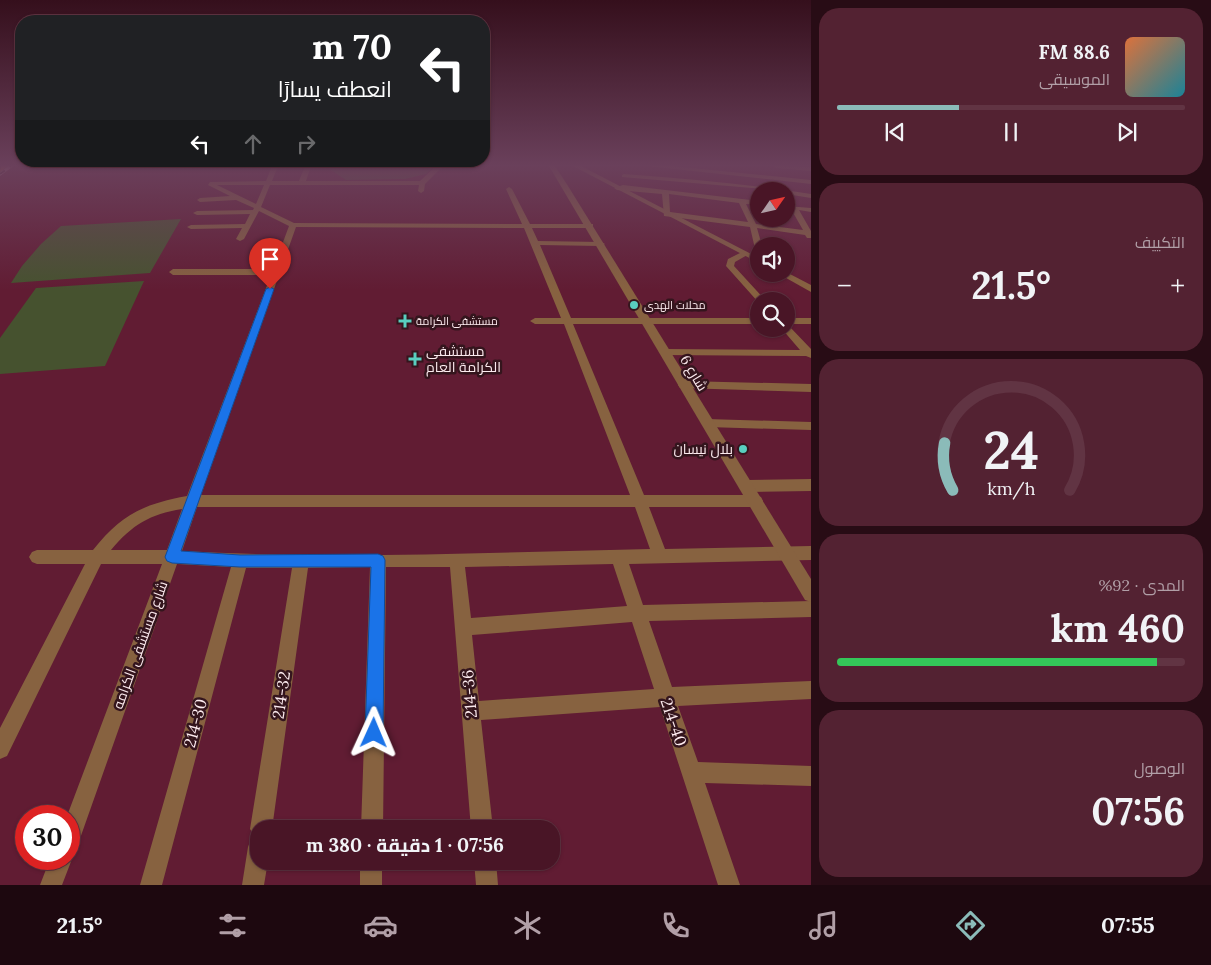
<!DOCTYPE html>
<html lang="ar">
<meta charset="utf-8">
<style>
body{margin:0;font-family:Lora,Cairo,serif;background:#532232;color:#f1f3f6;direction:rtl;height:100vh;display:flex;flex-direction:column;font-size:19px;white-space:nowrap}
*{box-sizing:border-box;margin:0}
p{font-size:16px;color:#b19fa7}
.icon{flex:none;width:28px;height:28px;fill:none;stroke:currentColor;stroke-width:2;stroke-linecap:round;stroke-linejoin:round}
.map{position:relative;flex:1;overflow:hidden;direction:ltr}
.details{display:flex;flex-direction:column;gap:8px;padding:8px;background:#280c15;width:400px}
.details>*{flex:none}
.guide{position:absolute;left:15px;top:15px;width:475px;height:152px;border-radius:20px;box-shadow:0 1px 4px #0004,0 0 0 1px #613443;direction:rtl;background:#202124;color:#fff;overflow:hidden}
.needle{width:32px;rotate:56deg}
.controls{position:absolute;left:750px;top:182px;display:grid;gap:10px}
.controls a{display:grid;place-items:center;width:45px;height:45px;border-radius:50%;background:#491526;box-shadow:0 1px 4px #0004,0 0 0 1px #613443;font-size:25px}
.speed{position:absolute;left:15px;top:805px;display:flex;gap:10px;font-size:25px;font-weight:700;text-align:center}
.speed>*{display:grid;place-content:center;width:65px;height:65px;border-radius:50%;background:#491526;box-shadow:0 1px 4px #0004,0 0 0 1px #613443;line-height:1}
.speed .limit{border:8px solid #d22;background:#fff;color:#111}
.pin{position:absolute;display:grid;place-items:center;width:42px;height:42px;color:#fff;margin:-51px -21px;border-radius:50% 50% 50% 0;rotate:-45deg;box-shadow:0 0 5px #0007}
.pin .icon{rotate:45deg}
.me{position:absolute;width:55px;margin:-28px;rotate:1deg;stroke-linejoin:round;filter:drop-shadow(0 0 4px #0008)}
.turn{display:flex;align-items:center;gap:18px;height:105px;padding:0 15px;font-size:22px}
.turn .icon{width:65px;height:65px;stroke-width:2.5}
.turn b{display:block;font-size:35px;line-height:42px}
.lanes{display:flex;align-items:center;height:48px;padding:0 15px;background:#0003;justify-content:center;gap:25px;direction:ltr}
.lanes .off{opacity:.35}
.big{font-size:38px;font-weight:700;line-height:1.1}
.details .card{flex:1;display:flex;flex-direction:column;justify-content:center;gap:8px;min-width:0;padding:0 18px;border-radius:20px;background:#532232}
.details .dial{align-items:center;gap:0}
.dial svg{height:130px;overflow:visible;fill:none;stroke:#613443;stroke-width:7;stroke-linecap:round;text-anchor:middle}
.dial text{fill:#f1f3f6;stroke:none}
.song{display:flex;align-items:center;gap:15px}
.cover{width:60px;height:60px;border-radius:8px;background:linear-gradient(135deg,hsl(20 70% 55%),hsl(190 70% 35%))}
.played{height:5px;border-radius:2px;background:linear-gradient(90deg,#8bbbb9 35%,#613443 35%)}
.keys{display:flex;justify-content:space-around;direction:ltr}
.heat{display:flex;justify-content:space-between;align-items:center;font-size:28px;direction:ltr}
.charge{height:8px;border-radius:4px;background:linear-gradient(90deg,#34c759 92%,#613443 0)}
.trip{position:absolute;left:250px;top:820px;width:310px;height:50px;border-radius:20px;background:#491526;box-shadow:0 1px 4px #0004,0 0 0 1px #613443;font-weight:700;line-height:50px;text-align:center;direction:rtl}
.tabs{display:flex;height:80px;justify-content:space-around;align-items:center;background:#1d080f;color:#b19fa7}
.tabs .icon{width:35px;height:35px}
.tabs .active{color:#8bbbb9}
.tabs b{font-size:22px;color:#f1f3f6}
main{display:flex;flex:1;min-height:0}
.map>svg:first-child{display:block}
.green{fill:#46522f}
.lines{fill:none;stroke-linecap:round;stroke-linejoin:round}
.minor{fill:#876240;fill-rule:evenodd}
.tertiary{fill:#876240;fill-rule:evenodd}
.primary{fill:#d2883c;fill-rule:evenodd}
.rail-casing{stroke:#d8bbc3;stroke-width:3}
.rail{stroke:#34151d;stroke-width:2;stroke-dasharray:6;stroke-linecap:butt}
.route{fill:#1a73e8;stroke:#114b97}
.poi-dot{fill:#59cebf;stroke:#34151d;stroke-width:2}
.labels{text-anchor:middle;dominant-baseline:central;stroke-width:5;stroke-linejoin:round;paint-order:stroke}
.far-poi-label{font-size:11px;fill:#fdebef;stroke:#34151d;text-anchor:start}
.poi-label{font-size:14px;fill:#fdebef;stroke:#34151d;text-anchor:start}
.street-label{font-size:14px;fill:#fdebef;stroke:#34151d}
.near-street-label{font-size:16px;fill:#fdebef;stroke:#34151d}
</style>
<main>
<section class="details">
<div class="card">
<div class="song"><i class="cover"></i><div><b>88.6 FM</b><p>الموسيقى</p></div></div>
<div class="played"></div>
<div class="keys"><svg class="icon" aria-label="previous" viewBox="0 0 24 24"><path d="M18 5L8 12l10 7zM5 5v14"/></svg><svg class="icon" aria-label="pause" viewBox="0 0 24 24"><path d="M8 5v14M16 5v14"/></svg><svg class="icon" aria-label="next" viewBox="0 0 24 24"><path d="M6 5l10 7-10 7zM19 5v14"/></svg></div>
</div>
<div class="card"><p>التكييف</p>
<div class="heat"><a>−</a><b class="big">21.5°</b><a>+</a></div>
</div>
<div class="card dial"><svg viewBox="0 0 100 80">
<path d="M14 69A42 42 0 1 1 86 69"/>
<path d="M14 69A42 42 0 0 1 9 40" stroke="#8bbbb9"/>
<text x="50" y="56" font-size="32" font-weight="700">24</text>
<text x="50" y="72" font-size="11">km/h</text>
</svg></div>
<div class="card"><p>المدى · 92%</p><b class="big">460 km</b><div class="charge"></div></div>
<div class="card"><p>الوصول</p><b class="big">07:56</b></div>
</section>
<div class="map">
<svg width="811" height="885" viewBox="0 0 811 885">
<rect width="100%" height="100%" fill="#611c33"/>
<g class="green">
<path d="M325,166H435L426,174L405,179L346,180Z"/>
<path d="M181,219L150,273L11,283L22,266L41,244L61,226Z"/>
<path d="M144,281L105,366L0,374V338L36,288Z"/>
</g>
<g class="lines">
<g class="minor">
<path d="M272,166H278L272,181H299L305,166H311L306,181H420L436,166H443L425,184L424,191L421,193L418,191L419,185H270L261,207L294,223L522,224L506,189L509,187L512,189L530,224H593V228H532L538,241L601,242L605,244L601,246L540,245L571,318H759V324H573L644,495H756L761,497L763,501L761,505L756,507H649L665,549L811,546V560L629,564L643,605L811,601V617L649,621L672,687L811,681V699L678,706L698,762L811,766V786L705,783L740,885H718L660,707L481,720L493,829H471L450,567H386L383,829H361L370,567L308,568L272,829H259V861H268L264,885H242L248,847L251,839L255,837L250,829L292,568H246L162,885H140L231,567L177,564L77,847L69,850V816H67L162,564H101L7,756L0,759V728L85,564H37L32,562L29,557L32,552L37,550H93C121,515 143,504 187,496L271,275H173L169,272L173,269H273L289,226L259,211L244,239L240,241L236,239L242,228L191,229L187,227L191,225L245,224L250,214L197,215L193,213L197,211L253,210L254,208L236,200L200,202L197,200L200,198L230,196L208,185L210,182L266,181ZM217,185H264L256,204ZM296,227L524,228L561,318H535L530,321L535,324H564L630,495H201ZM197,507H635L650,549C494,552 337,560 182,551ZM182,509L167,550H111C132,525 150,514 182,509ZM613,564L627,606L471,618L465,567ZM632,622L654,689L479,701L472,635Z"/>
<path d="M647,166H672L811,180V184Z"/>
<path d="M773,166L811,167V171L776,168Z"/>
<path d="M624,174C687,179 749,184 811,194V198L786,194V191L622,177V175Z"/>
<path d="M623,185L759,201V205L746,204L756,224L803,230L791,209L787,208L786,206L811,208V212L799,210L811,231V238H807L805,235L757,228L762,246H759V253H756L750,227L664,216L662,194L617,190L614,188ZM669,194L739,203L748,222L670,212Z"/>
<path d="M742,252L749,254L735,262L734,266L766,301H759V303L726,266L728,259Z"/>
<rect x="786" y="318" width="25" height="6"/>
<path d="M786,325L789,326L811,349V358L806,356L664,355L659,352L664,349L800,350L782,329H786Z"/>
<path d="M684,381L811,384V392L680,388L678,385L680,382Z"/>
<path d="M707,419L811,422V430L707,427L701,423Z"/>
<path d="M811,479V491L747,492L742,490L740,486L742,482L747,480Z"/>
<path d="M69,851L72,859L62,885H40L50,859H69Z"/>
<rect x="360" y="861" width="22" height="24"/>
<path d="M474,861H496L498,885H476Z"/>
</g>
<g class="tertiary">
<path d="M549,166H555L568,186L811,579V602L805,600Z"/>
<path d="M573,166H581L759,258V263Z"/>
<path d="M786,272L811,285V292L779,274Z"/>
</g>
<path class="primary" d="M8,166L0,172L1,166Z"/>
<defs>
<path id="rail" d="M0,174L11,166"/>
</defs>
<use href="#rail" class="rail-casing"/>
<use href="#rail" class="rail"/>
</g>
<linearGradient id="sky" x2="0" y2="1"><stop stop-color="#350f1c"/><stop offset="0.57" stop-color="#6a405b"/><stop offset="1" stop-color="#6a405b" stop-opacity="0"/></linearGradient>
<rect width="811" height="290" fill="url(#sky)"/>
<path class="route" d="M270,287L274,289L181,551L240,555L378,554L383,556L385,560L383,733L380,739L374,742L368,739L365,733L371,567H240L172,563L167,561L165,557L266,289Z"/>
<g class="poi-dot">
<circle cx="634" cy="305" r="5"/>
<path d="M402.5 313.5h5v5h5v5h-5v5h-5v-5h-5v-5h5z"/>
<path d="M412.5 351.5h5v5h5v5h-5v5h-5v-5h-5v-5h5z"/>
<circle cx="743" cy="449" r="5"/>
</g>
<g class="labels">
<g class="far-poi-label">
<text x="644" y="305">محلات الهدى</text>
<text x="416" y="321">مستشفى الكرامة</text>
</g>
<g class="poi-label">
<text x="426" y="351">مستشفى<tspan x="426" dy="16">الكرامة العام</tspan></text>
<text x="733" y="449" text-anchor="end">بلال نيسان</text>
</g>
<g class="street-label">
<text transform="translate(694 373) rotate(59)">شارع 6</text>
<text transform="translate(140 645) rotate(-70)">شارع مستشفى الكرامه</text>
</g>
<g class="near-street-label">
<text transform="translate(469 694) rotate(-95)">214-36</text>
<text transform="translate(281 695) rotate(-82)">214-32</text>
<text transform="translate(674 722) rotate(71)">214-40</text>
<text transform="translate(195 723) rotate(-75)">214-30</text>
</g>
</g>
</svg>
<div class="controls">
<a><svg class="needle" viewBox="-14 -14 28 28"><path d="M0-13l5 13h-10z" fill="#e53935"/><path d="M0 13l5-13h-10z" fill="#b19fa7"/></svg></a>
<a><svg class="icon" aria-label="sound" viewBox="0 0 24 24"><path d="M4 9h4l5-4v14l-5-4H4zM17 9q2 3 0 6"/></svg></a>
<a><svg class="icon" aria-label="search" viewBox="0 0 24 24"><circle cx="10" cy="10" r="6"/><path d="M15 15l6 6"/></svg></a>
</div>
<div class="speed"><div class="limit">30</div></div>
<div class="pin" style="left:270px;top:289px;background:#d93025"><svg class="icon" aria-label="arrive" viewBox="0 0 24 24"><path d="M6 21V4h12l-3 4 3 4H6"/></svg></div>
<svg class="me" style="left:374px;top:733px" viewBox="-20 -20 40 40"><path d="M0-17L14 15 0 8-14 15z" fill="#1a73e8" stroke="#fff" stroke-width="4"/></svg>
<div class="trip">07:56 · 1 دقيقة · 380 m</div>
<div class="guide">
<div class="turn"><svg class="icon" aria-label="left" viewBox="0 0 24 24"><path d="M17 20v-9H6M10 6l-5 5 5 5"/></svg><div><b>70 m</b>انعطف يسارًا</div></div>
<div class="lanes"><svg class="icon" aria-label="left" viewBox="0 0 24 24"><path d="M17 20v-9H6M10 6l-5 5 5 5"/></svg><svg class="icon off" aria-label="ahead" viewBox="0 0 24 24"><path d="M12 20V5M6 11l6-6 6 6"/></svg><svg class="icon off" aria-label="right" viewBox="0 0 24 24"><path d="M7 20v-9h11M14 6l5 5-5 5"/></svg></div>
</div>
</div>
</main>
<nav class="tabs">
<b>07:55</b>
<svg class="icon active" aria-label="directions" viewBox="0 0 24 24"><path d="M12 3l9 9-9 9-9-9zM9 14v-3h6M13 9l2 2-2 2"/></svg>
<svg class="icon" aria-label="music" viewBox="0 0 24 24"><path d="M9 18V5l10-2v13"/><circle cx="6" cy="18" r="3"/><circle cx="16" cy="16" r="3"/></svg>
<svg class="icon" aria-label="phone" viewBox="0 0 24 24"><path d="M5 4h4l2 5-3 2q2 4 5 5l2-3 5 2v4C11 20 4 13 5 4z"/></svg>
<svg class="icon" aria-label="climate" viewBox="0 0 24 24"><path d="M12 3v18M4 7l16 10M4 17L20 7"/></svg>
<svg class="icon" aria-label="car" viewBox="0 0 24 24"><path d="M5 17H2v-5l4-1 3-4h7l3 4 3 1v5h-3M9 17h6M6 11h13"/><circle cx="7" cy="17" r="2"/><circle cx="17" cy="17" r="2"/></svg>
<svg class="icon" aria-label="filters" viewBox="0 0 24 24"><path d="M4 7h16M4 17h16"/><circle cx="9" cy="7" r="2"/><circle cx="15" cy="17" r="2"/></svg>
<b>21.5°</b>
</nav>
